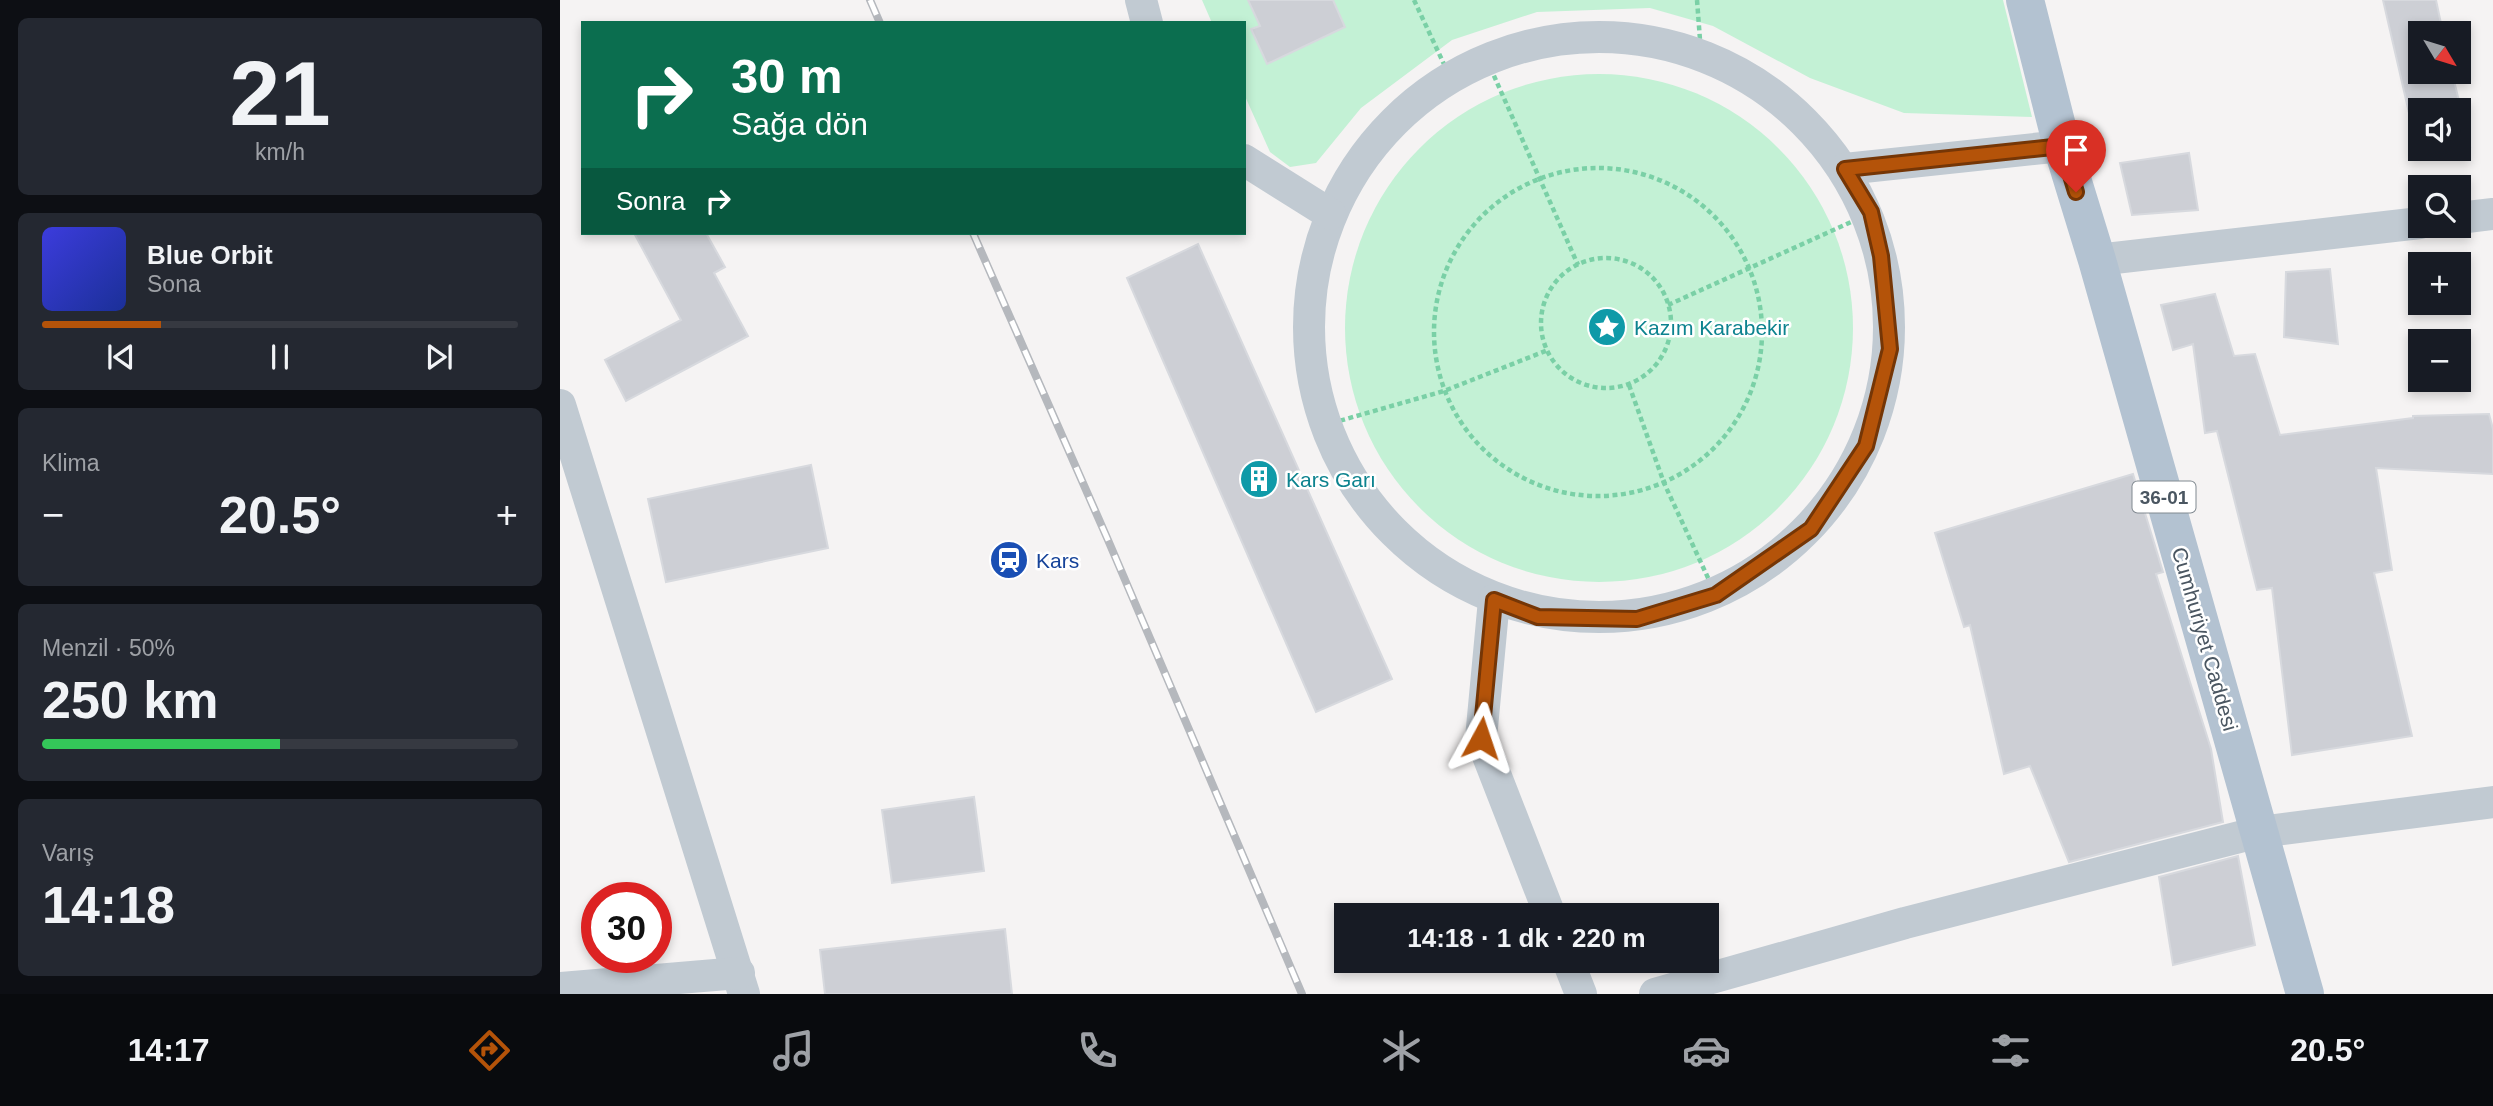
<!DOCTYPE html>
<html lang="tr">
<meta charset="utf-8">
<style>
body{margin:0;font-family:Helvetica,sans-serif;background:#242831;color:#f1f3f6;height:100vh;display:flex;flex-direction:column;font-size:26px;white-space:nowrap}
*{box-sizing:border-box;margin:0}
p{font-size:23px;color:#9ea1a6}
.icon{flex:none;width:38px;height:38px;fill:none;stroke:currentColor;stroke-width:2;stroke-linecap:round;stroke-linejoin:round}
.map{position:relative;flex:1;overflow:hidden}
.sheet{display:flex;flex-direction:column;gap:18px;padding:18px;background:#0d0f14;width:560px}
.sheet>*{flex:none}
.banner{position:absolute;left:21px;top:21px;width:665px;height:214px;border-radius:0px;box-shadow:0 4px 10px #0003;background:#0b6e4f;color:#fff;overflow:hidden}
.needle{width:46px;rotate:128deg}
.buttons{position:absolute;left:1848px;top:21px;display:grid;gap:14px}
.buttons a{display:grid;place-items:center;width:63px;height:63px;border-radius:0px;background:#171b24;box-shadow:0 4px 10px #0003;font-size:35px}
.speed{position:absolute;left:21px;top:882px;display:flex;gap:14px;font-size:35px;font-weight:700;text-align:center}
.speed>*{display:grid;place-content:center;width:91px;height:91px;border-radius:50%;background:#171b24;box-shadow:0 4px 10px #0003;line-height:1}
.speed .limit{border:10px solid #d22;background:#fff;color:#111}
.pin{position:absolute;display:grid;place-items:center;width:60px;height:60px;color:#fff;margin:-72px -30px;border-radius:50% 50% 50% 0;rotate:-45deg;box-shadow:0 0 7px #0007}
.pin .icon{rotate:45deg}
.me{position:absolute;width:77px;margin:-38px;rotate:5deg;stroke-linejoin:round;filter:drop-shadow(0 0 5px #0008)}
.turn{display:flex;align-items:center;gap:24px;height:147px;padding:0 35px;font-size:32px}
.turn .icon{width:91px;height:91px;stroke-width:2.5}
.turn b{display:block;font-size:49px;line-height:60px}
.then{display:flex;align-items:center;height:66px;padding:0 35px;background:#0003;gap:14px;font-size:26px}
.big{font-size:52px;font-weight:700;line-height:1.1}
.sheet .tile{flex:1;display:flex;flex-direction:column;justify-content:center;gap:10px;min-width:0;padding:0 24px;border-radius:10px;background:#242831}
.sheet .dial{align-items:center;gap:0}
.dial b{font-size:91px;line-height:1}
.song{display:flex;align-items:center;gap:21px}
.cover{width:84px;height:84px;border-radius:10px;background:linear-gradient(135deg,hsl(240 70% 55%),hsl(230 70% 35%))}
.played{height:7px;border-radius:4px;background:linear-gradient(90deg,#b45309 25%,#363941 25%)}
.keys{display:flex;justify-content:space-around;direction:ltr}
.heat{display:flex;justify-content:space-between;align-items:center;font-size:38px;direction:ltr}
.charge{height:10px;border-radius:5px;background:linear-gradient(90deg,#34c759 50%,#363941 0)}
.trip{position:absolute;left:774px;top:903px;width:385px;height:70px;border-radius:0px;background:#171b24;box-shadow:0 4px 10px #0003;font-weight:700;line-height:70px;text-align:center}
.tabs{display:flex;height:112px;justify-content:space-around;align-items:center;background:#090b0e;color:#9ea1a6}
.tabs .icon{width:49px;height:49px}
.tabs .current{color:#b45309}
.tabs b{font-size:32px;color:#f1f3f6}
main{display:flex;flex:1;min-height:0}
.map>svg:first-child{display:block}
.green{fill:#c3f1d5}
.building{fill:#cdcfd5;stroke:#d7d9de;stroke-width:2}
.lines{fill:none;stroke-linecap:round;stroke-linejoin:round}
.path{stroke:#7ad0a6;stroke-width:4.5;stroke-dasharray:5 3.5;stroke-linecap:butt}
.minor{stroke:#c1cad2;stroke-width:32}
.primary{stroke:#b3c2d1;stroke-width:38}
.rail-casing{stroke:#b5b8bd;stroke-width:8}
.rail{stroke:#fff;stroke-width:5;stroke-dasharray:16;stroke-linecap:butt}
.route-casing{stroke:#753606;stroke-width:18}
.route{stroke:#b45309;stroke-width:12}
.labels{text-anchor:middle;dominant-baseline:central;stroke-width:5;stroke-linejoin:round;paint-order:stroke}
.shield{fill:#fff;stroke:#808990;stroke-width:2}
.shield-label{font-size:19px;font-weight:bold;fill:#4a5661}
.culture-label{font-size:21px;fill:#0d838f;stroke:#fff;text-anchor:start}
.transit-label{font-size:21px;fill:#164399;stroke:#fff;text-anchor:start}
.street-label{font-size:21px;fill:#4a5661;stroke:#fff}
</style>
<main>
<section class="sheet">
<div class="tile dial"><b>21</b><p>km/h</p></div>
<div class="tile">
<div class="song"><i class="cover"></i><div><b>Blue Orbit</b><p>Sona</p></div></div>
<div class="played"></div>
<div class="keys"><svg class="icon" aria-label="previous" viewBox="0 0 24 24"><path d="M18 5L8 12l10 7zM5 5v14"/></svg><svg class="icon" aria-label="pause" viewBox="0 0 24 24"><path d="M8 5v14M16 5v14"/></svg><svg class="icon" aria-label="next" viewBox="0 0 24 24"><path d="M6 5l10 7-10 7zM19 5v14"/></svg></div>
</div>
<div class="tile"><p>Klima</p>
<div class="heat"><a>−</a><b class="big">20.5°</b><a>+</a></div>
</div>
<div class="tile"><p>Menzil · 50%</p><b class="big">250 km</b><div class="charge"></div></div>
<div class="tile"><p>Varış</p><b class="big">14:18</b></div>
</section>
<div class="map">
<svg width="1933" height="994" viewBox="0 0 1933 994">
<rect width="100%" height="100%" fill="#f5f3f3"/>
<g class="green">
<path d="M642,0H1443L1472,117L1344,113L1250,78L1153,26L1090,8L977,12L892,40L801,108L756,163L730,167L710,152L684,94V23H652Z"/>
<circle cx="1039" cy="328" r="254"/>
</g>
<g class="building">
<path d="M688,0H773L785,27L707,64L691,29L700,26Z"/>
<path d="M1823,0H1876L1883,33H1860V72H1892L1910,147L1899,148V110H1860V149H1893L1858,152Z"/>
<path d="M1629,153L1638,210L1572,215L1560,163Z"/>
<path d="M74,233H146L165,267L154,273L188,336L66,401L45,360L121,320Z"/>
<path d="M638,244L832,679L756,712L567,278Z"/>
<path d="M1770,269L1778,344L1724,337L1726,272Z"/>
<path d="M1655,294L1674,356L1695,354L1720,435L1853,418V416L1929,414L1933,429V474L1816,468L1832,570L1814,573L1852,736L1732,755L1712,588L1697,590L1657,431L1645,433L1633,344L1613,350L1601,305Z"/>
<path d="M251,465L268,548L106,582L88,499Z"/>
<path d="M1573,474L1603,572L1596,574L1651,749L1663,822L1509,862L1470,766L1444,774L1410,625L1404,627L1375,533Z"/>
<path d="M414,797L424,871L332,883L322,810Z"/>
<path d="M1678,856L1695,945L1613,965L1599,877Z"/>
<path d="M445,929L452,994H265L260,950Z"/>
</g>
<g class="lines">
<g class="path">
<path d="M854,0L890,77"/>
<path d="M1137,0L1141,53"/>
<path d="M927,60L1018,265"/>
<circle cx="1038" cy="332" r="164"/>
<circle cx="1046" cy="323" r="65"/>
<path d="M1108,305L1311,213"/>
<path d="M1069,385L1104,483L1156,595"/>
<path d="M772,423L884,391L988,350"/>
</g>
<g class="minor">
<path d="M581,0L587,23"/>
<circle cx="1039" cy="327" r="290"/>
<path d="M684,160L770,214"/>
<path d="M1285,169L1502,146"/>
<path d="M1899,218L1933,214"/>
<path d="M1537,260L1860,223"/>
<path d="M0,405L184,994"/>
<path d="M934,600L921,738L990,915"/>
<path d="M1008,961L1021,994"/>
<path d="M0,988L179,973"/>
<path d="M1095,994L1345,923L1699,832L1933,802"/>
</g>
<path class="primary" d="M1465,0L1502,146L1537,260L1745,994"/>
<defs>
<g id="rail">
<path d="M310,0L320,23"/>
<path d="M413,233L548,540L742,994"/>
</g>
</defs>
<use href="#rail" class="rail-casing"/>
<use href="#rail" class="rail"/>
</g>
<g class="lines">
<defs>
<path id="route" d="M921,738L934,600L978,617L1077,619L1156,595L1251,529L1306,446L1330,349L1321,256L1311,212L1285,169L1502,146L1516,192"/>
</defs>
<use href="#route" class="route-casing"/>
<use href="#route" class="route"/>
</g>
<defs>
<symbol id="sight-disc" viewBox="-11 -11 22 22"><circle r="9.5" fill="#0f9aa8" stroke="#fff"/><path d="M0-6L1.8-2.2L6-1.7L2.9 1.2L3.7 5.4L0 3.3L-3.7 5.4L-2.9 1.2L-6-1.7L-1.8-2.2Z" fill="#fff"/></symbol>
<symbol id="building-disc" viewBox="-11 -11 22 22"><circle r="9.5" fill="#0f9aa8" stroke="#fff"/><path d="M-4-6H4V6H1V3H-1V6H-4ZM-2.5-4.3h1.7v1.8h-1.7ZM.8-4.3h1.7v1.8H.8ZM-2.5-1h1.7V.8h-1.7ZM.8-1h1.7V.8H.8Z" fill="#fff"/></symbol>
<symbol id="station-disc" viewBox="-11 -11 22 22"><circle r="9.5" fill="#1a4fb4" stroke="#fff"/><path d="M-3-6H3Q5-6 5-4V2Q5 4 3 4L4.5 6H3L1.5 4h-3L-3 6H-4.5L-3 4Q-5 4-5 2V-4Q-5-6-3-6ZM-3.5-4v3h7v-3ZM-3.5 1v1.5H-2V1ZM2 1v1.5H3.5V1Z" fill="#fff"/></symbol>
</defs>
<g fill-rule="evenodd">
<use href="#sight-disc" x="1025" y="305" width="44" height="44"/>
<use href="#building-disc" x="677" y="457" width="44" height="44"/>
<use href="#station-disc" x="427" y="538" width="44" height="44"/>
</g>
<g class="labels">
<rect class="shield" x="1572.5" y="481.5" width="63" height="31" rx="5"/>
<g class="shield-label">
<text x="1604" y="497">36-01</text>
</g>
<g class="culture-label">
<text x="1074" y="327">Kazım Karabekir</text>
<text x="726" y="479">Kars Garı</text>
</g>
<g class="transit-label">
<text x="476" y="560">Kars</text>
</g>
<g class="street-label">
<text transform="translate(1645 639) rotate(74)">Cumhuriyet Caddesi</text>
</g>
</g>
</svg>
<div class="buttons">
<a><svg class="needle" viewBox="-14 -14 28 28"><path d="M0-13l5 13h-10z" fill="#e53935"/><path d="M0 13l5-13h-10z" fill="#9ea1a6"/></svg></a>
<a><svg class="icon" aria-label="sound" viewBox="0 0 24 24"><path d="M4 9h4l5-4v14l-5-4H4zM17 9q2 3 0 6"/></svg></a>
<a><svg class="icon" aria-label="search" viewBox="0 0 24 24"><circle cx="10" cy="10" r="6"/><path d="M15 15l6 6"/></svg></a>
<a>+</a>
<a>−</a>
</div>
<div class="speed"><div class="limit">30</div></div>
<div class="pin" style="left:1516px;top:192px;background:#d93025"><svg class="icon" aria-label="arrive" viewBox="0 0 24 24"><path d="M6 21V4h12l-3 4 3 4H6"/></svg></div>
<svg class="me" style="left:921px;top:738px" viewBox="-20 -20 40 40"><path d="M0-17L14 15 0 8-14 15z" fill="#b45309" stroke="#fff" stroke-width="4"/></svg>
<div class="trip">14:18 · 1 dk · 220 m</div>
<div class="banner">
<div class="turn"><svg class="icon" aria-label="right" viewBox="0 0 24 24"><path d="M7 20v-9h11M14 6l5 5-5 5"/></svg><div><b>30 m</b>Sağa dön</div></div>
<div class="then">Sonra<svg class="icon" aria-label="right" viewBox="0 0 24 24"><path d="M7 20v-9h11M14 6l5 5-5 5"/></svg></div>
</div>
</div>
</main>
<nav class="tabs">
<b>14:17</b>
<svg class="icon current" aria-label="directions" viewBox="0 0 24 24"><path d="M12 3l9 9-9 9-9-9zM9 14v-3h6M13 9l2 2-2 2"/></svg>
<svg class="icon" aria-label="music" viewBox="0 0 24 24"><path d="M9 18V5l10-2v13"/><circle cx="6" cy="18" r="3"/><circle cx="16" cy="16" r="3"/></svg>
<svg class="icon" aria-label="phone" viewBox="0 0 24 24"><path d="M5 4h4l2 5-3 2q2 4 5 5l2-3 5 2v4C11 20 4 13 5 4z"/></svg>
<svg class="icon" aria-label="climate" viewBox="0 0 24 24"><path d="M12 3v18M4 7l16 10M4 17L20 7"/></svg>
<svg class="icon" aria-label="car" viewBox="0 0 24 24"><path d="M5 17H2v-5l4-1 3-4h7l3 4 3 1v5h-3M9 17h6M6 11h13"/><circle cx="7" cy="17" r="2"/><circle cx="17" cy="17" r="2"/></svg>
<svg class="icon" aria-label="filters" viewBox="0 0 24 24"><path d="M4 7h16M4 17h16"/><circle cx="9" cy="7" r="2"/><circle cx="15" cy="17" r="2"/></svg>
<b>20.5°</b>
</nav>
